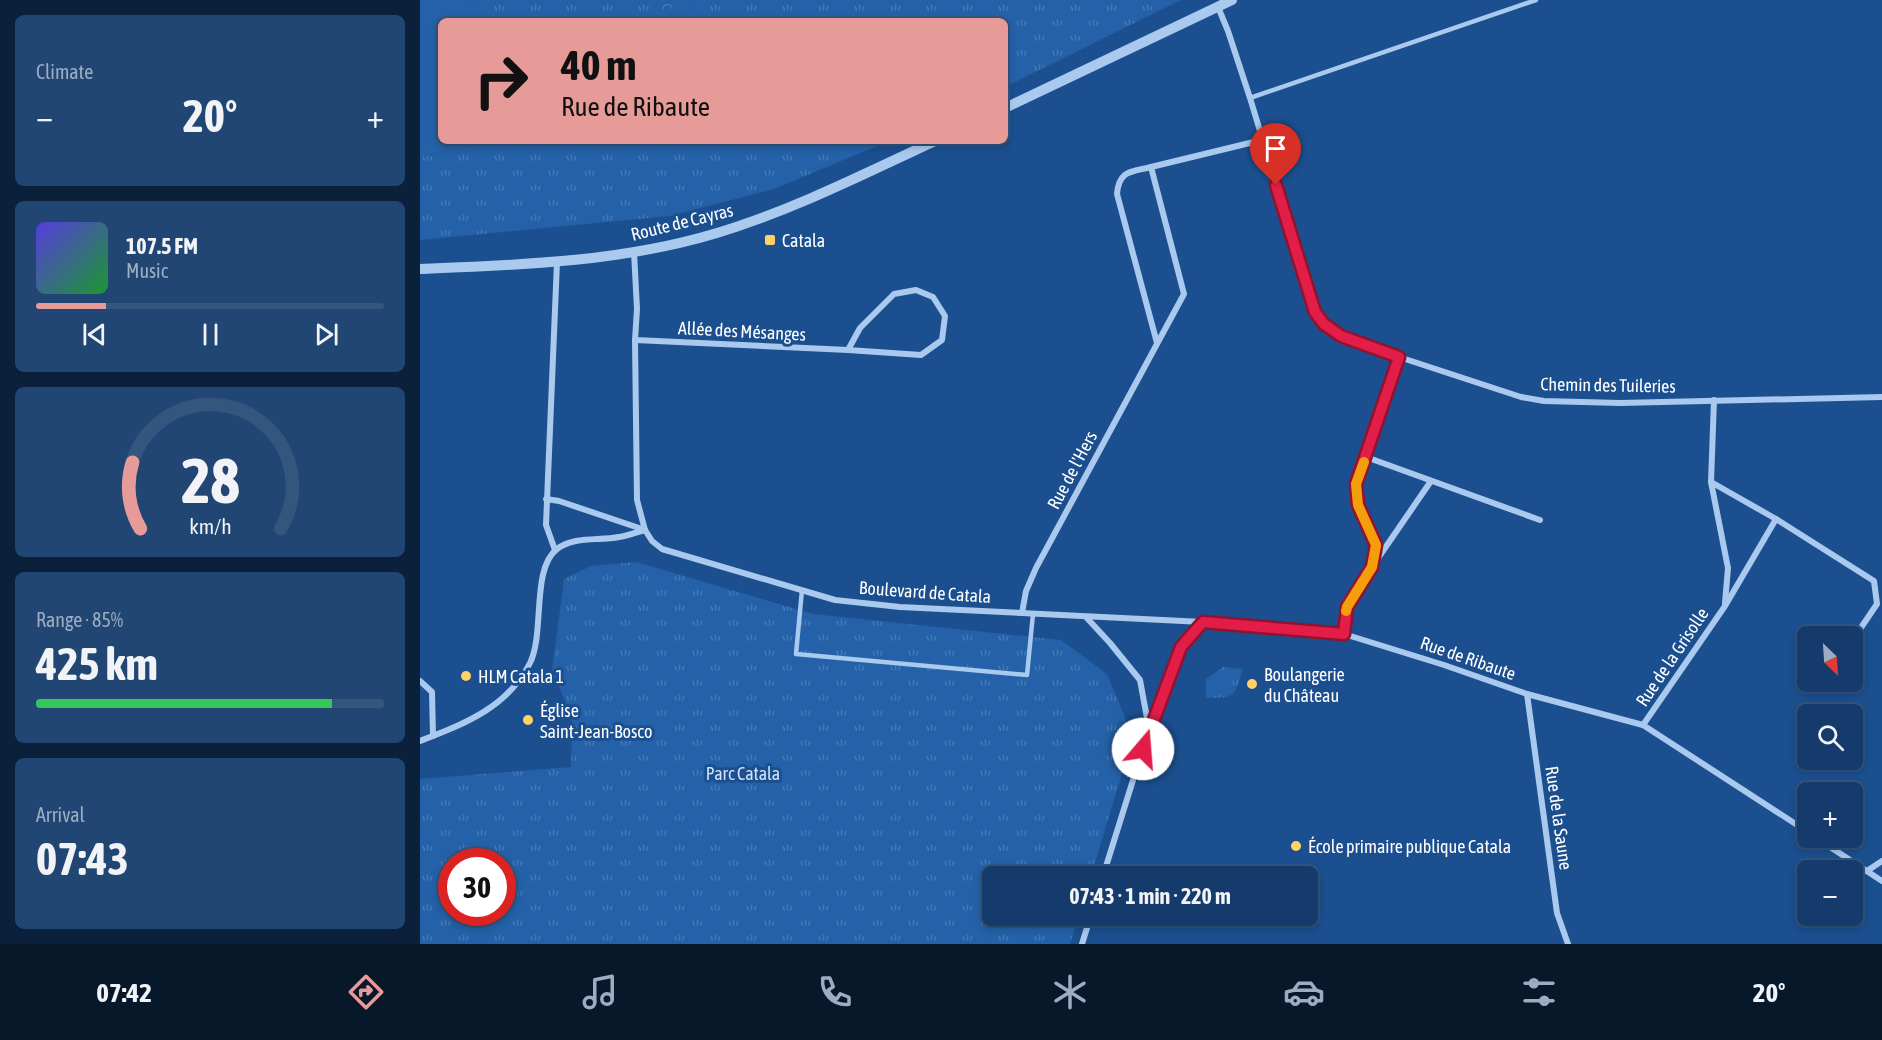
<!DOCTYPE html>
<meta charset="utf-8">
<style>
body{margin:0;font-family:"Asap Condensed",sans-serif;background:#214673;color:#f1f3f6;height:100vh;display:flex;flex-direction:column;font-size:22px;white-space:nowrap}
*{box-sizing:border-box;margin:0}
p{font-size:20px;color:#9dadc1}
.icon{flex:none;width:33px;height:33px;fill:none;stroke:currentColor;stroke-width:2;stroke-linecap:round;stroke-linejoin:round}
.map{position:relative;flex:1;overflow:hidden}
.sheet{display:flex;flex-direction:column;gap:15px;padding:15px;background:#0b203b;width:420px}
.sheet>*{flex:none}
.top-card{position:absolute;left:18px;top:18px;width:570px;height:126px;border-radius:9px;box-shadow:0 3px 9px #0003,0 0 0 2px #33557e;background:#e69b98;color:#111;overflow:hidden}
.needle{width:39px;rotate:155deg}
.buttons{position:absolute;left:1377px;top:626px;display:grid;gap:12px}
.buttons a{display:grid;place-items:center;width:66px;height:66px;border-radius:9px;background:#143b6b;box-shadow:0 3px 9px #0003,0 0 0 2px #33557e;font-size:30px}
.speed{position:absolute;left:18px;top:848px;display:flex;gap:12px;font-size:30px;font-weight:700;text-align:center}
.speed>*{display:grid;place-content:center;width:78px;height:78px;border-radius:50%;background:#143b6b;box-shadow:0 3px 9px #0003,0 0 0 2px #33557e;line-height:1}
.speed .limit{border:9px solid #d22;background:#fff;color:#111}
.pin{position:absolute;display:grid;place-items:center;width:51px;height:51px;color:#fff;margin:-62px -26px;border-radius:50% 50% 50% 0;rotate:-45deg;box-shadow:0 0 6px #0007}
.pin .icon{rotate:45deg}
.me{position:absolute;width:66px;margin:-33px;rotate:18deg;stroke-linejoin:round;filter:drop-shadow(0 0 4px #0008)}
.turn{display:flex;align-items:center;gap:21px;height:126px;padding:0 24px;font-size:27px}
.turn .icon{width:78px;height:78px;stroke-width:2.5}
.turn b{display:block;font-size:42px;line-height:51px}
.big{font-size:45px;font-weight:700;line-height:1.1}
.sheet .widget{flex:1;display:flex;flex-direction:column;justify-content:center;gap:9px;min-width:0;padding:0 21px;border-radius:9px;background:#214673}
.sheet .dial{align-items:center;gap:0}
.dial svg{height:156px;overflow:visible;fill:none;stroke:#33557e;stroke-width:7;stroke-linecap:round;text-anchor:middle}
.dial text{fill:#f1f3f6;stroke:none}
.song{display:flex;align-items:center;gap:18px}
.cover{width:72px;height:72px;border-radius:9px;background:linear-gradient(135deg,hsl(250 70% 55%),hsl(130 70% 35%))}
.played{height:6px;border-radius:3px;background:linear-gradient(90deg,#e69b98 20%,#33557e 20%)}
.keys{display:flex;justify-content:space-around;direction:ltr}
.heat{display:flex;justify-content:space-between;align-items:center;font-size:33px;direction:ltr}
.charge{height:9px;border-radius:4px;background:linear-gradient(90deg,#34c759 85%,#33557e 0)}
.trip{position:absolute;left:562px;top:866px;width:336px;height:60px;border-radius:9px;background:#143b6b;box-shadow:0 3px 9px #0003,0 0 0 2px #33557e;font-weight:700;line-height:60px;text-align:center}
.tabs{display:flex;height:96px;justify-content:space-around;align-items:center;background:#08182b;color:#9dadc1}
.tabs .icon{width:42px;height:42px}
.tabs .active{color:#e69b98}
.tabs b{font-size:27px;color:#f1f3f6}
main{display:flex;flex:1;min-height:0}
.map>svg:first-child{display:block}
.grass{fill:url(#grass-tufts);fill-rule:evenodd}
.forest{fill:url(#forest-crowns)}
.pitch{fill:#2461a8}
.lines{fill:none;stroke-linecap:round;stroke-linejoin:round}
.service{stroke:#a9c9ee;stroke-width:4.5}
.minor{stroke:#a9c9ee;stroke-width:6}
.tertiary{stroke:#a9c9ee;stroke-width:10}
.route-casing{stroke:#92132f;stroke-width:15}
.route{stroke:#e11d48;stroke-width:10}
.slow{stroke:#f59e0b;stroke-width:10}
.poi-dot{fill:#ffd166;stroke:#1b4f8f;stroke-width:2}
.labels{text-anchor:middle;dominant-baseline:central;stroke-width:6;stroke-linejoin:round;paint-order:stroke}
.street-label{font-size:18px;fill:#fff;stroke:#1b4f8f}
.poi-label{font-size:18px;fill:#fff;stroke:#1b4f8f;text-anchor:start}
.park-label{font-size:18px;fill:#cfe3fa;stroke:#1b4f8f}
</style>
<main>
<section class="sheet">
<div class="widget"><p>Climate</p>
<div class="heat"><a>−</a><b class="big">20°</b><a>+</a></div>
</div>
<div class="widget">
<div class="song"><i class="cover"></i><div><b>107.5 FM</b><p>Music</p></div></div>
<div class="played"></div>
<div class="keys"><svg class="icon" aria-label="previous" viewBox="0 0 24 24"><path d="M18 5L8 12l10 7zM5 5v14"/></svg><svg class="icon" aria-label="pause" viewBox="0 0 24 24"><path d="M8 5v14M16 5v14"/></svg><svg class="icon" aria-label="next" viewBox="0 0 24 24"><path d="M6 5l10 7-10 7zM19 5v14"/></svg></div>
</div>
<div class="widget dial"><svg viewBox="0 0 100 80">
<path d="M14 69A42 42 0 1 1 86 69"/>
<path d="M14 69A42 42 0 0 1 10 35" stroke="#e69b98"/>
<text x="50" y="56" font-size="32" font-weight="700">28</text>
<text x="50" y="72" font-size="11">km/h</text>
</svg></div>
<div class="widget"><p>Range · 85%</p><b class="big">425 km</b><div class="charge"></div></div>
<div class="widget"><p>Arrival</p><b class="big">07:43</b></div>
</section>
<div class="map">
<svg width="1462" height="944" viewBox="0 0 1462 944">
<defs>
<pattern id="grass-tufts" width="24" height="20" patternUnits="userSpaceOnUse" patternTransform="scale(1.5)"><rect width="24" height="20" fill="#2461a8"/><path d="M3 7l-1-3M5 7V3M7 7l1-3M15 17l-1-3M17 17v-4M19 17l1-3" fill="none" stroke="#4579b5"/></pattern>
<pattern id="forest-crowns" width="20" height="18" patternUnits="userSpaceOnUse" patternTransform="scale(1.5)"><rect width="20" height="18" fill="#2461a8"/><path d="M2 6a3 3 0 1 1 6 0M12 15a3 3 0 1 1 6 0" fill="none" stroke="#4579b5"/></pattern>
</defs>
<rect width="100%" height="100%" fill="#1b4f8f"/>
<g class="grass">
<path d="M51,0H239L229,21H56Z"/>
<path d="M273,0H761L585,87V21H264Z"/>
<path d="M74,141H469L354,189L250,216L0,240V157Z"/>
<path d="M216,562L393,614L641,640L687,674L713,737L671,876H573V915H659L650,944H0V779L151,767L152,717L132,671L144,579L171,566ZM32,861H82V912H32Z"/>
<path d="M803,667L823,669C813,698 817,697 786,698V679Z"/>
</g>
<path class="forest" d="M239,0H273L264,21H229Z"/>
<path class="pitch" d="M0,0H51L56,21H21V141H74L0,157Z"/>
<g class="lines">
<g class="service">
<path d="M830,98L1116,0"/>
<path d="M382,590L376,654L607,675L613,614"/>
</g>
<g class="minor">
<path d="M798,7L808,31L830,98L895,312L904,324L921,336L979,357L1101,397L1124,401L1200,403L1462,397"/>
<path d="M731,167C711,172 699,170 697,194L737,343"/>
<path d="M214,252L217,309L215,340L217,500L225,530L232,541L242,549L415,600L480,607L783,622L924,634L1024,665L1107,694L1223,725L1388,832"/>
<path d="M496,290L513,297L525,316L522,340L501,355L428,350L440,328L474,294Z"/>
<path d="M215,340L428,350"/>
<path d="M1294,400L1291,482L1308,568L1305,603"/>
<path d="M946,457L1120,520"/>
<path d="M1291,482L1356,519L1454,581L1457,604L1432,641"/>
<path d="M126,499L139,501L225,530"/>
<path d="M135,550L126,525L137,262"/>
<path d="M954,564L1011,481"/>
<path d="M602,613L606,591L616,568L764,294L731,167L842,140"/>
<path d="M666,617L690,643L720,680L729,729L683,876"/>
<path d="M924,634L927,607L952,567L956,545L938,505L936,484L979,357"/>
<path d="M0,681L12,692L13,736"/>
<path d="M1107,694L1137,913L1148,944"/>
<path d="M1223,725L1305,606L1356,519"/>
<path d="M729,728L761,647L783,622"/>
<path d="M0,741C44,724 87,708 110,663C125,633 111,569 137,549C154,536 178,541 199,537C208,536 217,532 225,530"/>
<path d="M1395,837L1462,881"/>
<path d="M1447,871L1462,861"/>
<path d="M662,944L671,915"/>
</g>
<g class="tertiary">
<path d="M585,108L812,0"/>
<path d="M0,269C100,265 201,262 297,233C373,210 444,174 515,141"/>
</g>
</g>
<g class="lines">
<defs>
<path id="route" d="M723,749L761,647L783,622L924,634L927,607L952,567L956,545L938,505L936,484L979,357L921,336L904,324L895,312L856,185"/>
</defs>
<use href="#route" class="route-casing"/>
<use href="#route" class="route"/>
<path class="slow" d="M926,611L927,607L952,567L956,545L938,505L936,484L944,462"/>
</g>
<g class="poi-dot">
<rect x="344" y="234" width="12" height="12" rx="3"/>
<circle cx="46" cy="676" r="6"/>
<circle cx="832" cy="684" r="6"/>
<circle cx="108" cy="720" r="6"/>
<circle cx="876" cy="846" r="6"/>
</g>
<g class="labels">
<g class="street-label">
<text transform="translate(262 222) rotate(-14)">Route de Cayras</text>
<text transform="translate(322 331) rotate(3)">Allée des Mésanges</text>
<text transform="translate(1188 385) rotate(1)">Chemin des Tuileries</text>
<text transform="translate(652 470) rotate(-62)">Rue de l'Hers</text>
<text transform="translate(505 592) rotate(4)">Boulevard de Catala</text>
<text transform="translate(1252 657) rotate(-56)">Rue de la Grisolle</text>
<text transform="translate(1048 658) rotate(19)">Rue de Ribaute</text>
<text transform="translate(1139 818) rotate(82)">Rue de la Saune</text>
</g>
<g class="poi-label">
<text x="362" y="240">Catala</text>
<text x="844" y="674">Boulangerie<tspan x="844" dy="21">du Château</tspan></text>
<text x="58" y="676">HLM Catala 1</text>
<text x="120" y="710">Église<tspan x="120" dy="21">Saint-Jean-Bosco</tspan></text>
<text x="888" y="846">École primaire publique Catala</text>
</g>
<g class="park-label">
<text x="323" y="773">Parc Catala</text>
</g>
</g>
</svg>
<div class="buttons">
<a><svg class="needle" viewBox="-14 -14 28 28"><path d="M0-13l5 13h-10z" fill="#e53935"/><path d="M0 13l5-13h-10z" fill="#9dadc1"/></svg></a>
<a><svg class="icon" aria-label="search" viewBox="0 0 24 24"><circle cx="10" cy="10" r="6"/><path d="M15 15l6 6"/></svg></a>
<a>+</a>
<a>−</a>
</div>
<div class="speed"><div class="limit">30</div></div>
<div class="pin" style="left:856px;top:185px;background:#d93025"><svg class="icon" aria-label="arrive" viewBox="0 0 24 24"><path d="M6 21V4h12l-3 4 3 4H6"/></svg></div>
<svg class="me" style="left:723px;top:749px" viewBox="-20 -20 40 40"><circle r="19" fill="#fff"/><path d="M0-13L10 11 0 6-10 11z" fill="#e11d48"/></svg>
<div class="trip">07:43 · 1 min · 220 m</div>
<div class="top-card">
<div class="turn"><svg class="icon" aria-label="right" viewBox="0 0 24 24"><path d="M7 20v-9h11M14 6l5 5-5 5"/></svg><div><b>40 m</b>Rue de Ribaute</div></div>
</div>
</div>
</main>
<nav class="tabs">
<b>07:42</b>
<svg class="icon active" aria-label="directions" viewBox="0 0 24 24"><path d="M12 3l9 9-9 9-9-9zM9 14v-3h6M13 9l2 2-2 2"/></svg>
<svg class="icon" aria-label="music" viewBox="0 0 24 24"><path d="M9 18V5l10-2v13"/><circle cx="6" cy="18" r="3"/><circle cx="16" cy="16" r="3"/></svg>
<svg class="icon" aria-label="phone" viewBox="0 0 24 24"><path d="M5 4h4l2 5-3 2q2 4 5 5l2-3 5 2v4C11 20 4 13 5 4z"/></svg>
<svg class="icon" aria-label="climate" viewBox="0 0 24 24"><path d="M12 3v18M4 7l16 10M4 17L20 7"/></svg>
<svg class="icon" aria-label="car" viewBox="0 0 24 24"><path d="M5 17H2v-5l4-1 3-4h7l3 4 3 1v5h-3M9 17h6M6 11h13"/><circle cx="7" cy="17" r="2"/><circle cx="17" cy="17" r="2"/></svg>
<svg class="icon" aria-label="filters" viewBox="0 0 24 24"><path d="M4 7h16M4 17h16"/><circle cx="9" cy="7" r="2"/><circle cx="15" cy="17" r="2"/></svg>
<b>20°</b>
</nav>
